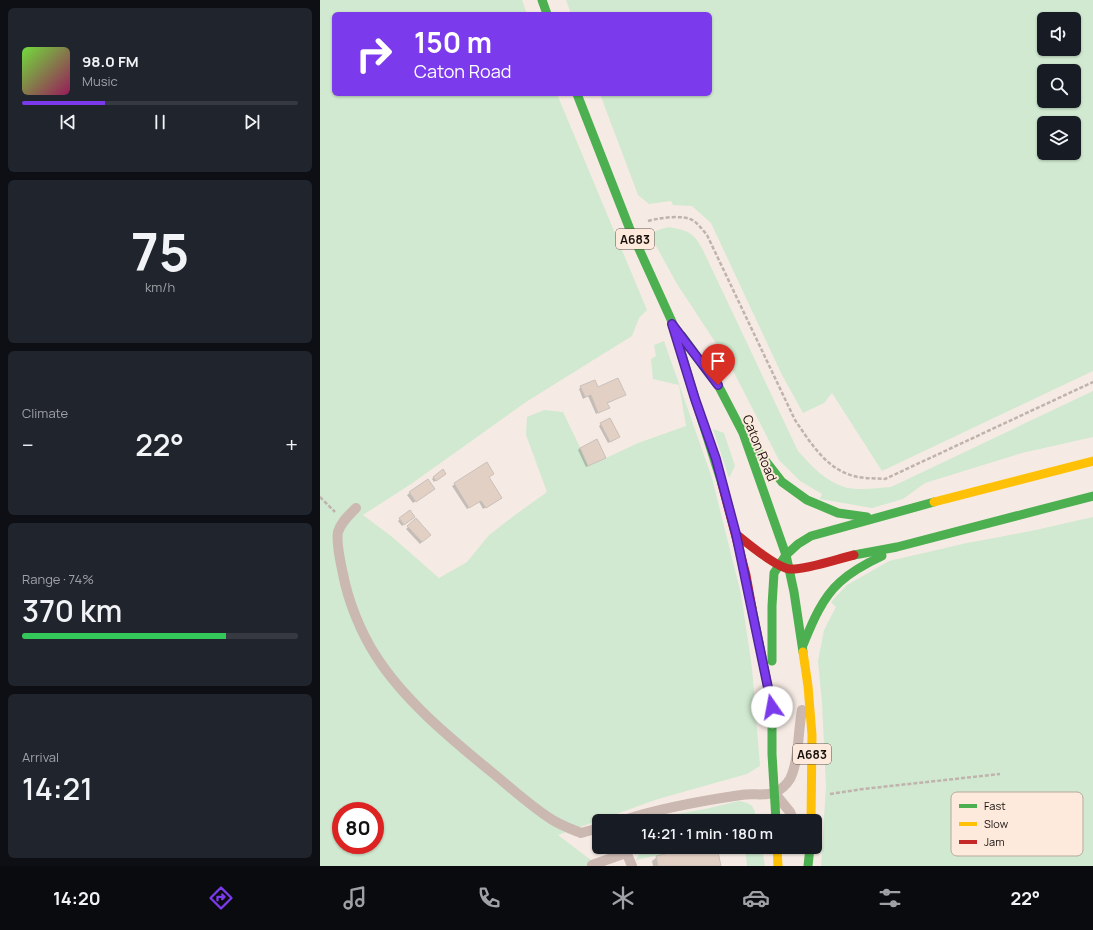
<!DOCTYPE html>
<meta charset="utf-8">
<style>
body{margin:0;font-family:Manrope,sans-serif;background:#20242c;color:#f1f3f6;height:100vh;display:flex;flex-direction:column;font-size:15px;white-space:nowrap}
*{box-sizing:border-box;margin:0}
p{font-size:13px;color:#9ea1a6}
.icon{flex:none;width:22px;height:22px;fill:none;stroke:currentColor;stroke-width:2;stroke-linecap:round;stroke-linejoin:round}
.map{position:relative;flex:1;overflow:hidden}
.panel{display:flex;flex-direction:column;gap:8px;padding:8px;background:#0d0f14;width:320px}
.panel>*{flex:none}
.hud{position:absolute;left:12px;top:12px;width:380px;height:84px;border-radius:6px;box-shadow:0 1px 3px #0004;background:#7c3aed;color:#fff;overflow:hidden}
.buttons{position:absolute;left:717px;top:12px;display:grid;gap:8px}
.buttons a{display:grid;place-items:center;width:44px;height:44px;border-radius:6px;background:#171b24;box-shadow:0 1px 3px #0004;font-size:20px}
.speed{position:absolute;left:12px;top:802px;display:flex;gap:8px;font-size:20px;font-weight:700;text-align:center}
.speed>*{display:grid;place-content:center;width:52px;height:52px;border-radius:50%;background:#171b24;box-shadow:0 1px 3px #0004;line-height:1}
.speed .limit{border:6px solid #d22;background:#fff;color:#111}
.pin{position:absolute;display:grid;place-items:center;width:34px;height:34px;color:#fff;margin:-41px -17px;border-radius:50% 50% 50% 0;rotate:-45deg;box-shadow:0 0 4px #0007}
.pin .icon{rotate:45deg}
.me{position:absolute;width:44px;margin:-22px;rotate:348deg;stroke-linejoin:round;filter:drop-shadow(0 0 3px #0008)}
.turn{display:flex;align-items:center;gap:14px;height:84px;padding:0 16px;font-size:18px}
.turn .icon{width:52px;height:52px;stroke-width:2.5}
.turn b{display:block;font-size:28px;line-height:34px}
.big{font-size:30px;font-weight:600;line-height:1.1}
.panel .card{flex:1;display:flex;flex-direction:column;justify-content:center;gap:6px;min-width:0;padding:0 14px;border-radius:6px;background:#20242c}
.panel .dial{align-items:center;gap:0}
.dial b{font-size:52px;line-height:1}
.song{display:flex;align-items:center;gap:12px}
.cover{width:48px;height:48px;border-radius:6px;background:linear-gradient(135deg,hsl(100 70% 55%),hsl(330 70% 35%))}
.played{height:4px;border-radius:2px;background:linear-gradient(90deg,#7c3aed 30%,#363941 30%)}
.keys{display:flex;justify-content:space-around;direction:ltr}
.heat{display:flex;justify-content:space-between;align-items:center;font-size:22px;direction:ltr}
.charge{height:6px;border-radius:3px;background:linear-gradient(90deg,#34c759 74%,#363941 0)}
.trip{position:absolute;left:272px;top:814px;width:230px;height:40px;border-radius:6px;background:#171b24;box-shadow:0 1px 3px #0004;font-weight:600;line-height:40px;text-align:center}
.tabs{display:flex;height:64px;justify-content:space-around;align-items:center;background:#090b0e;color:#9ea1a6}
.tabs .icon{width:28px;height:28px}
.tabs .on{color:#7c3aed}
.tabs b{font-size:18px;color:#f1f3f6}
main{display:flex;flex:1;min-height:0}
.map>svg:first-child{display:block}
.green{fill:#d0e9d0;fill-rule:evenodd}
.shadow{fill:#0003}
.building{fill:#e2d0c5;stroke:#c9c1bb}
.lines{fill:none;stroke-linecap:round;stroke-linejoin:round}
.path{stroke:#c0b3ad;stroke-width:2.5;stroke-dasharray:4 2;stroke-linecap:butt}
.lane{stroke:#cab8b1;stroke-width:10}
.fast{stroke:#4caf50;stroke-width:9}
.slow{stroke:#ffc107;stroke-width:9}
.jam{stroke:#c62828;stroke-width:9}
.route-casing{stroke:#51269a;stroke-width:10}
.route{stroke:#7c3aed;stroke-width:7}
.labels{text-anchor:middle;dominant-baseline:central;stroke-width:4;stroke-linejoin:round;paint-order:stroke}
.shield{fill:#fdeadd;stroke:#5d534c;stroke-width:1}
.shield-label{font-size:12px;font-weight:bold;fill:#18120e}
.street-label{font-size:13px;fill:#18120e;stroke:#fdeadd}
.key{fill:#fdeadd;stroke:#b8a99f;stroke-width:1}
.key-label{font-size:11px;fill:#18120e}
</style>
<main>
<section class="panel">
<div class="card">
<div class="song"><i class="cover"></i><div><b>98.0 FM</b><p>Music</p></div></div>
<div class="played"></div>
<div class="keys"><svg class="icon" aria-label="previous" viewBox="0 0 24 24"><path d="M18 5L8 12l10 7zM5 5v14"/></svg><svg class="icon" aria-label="pause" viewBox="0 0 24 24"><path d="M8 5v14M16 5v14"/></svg><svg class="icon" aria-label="next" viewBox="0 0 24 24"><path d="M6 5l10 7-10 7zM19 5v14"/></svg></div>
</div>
<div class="card dial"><b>75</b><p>km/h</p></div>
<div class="card"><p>Climate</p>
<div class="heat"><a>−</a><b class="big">22°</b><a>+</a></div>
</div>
<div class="card"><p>Range · 74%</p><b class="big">370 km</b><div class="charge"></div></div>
<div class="card"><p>Arrival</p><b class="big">14:21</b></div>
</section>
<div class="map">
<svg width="773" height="866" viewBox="0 0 773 866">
<rect width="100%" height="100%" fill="#f6ebe4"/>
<g class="green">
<path d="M0,0H202L207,14H14V94H237L327,310L319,318L312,336L206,402L91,484L43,515L71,536L119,578L147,562L169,535L195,515L227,492L206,435L207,417L224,410L243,412L269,466L318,443L366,426L359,385L333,379L331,359L336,356L334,345L344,341L392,478L421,594L432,668L440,766L427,774L338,799L238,835L271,860L272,866H0ZM21,811H55V845H21Z"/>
<path d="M246,0H773V371L562,471L512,393L504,403L483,413L462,375L391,223L372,206L353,205L351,201L329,204L318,195L280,94H390V14H251ZM724,19H754V49H724ZM724,71H754V101H724ZM724,123H754V153H724Z"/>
<path d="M349,227C368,231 372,231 382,248L478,451C491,466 506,481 524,487C538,491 557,488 571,487L773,391V437L702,453L605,483L583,499L552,508L500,499L502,494L480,481L459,460L409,363L357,284L335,244L334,232L341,229Z"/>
<path d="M393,429L404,433L415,466L409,478Z"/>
<path d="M773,517V866H501L506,786L502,703L498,661L504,630L516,607L511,602L527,585L569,561L647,543L711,531Z"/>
<path d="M419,801C434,803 434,808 437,821H336L340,817L385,809Z"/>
<path d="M322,847H377L316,860Z"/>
<path d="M425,847H442L445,866H427Z"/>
</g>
<g class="shadow">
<path d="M261,387L278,388L304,395L286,404L288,408L276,414L268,396L263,399L259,389Z"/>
<path d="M281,424L296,439L288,443L279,426Z"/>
<path d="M260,448L285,458L266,467L258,450Z"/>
<path d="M167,463L168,477L179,500L163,509L159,502L147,509L132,486Z"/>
<path d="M123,475L114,482L112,479L114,477Z"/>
<path d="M108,480L112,490L93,503L87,495Z"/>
<path d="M93,517L82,526L78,521L80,519Z"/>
<path d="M96,520L109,535L100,544L86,529Z"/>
<path d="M382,847H396L399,866H333L332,861L337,857Z"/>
</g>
<g class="building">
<path d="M298,378L306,395L287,403L290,408L278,413L271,395L265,397L260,386L275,380L278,387Z"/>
<path d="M290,418L300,437L290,442L280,423Z"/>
<path d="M277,439L286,458L268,466L260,448Z"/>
<path d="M167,462L174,474L169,477L182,498L166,508L161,501L149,508L134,483Z"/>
<path d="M123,469L126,474L116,481L113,477Z"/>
<path d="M108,479L115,489L96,502L89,492Z"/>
<path d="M90,510L95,517L84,525L79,518Z"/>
<path d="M96,518L111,535L102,542L87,526Z"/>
<path d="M377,847H397L401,866H338L336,856Z"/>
</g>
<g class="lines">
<g class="path">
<path d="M328,221C339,218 364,214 374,221C379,225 383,230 387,235L475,420C490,442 506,469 534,476C544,479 555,478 565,479L773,382"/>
<path d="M0,497L15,512"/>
<path d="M510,794L543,789L680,774"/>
</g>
<g class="lane">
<path d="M36,508C29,515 21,522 18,532C16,541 21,565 23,574C28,601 41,633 56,656C84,700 129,737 169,770C189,786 209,805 231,819C240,825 251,829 261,833L279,828"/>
<path d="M457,796L470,812L474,821"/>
<path d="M301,821C340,808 380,801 421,795C431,793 444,796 454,793C460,791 467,784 470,779C479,761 478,730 482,710"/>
<path d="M304,847L312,866"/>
<path d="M272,865L306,853"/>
</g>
<g class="fast">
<path d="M222,0L227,14"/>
<path d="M257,94L309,227L353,324L375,399L402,484"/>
<path d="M362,336L398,385L423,433L466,555L474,592L483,652"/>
<path d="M434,446L462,482L487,500L518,513L547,517"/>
<path d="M534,555L577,547L773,496"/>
<path d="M432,608L452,707V754L456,821"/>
<path d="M483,645C492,623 502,598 520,582C532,571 547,563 562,556"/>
<path d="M452,661V606L454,573L466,555L478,544L491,536L614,502"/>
<path d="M488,866L490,847"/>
</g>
<g class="slow">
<path d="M614,502L773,461"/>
<path d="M483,652L488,686L492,735L491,821"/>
<path d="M457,847L458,866"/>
</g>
<g class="jam">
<path d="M402,484L426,575L432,608"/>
<path d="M416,534C427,543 457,568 470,569C486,570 517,559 534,555"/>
</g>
</g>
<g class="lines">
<defs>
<path id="route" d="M398,385L352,324L375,399L396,459L416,534L452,707"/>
</defs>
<use href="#route" class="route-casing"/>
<use href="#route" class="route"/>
</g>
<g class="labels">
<g class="shield">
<rect x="296" y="229" width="38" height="20" rx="3"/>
<rect x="473" y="744" width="38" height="20" rx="3"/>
</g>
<g class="shield-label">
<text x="315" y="239">A683</text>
<text x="492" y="754">A683</text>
</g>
<g class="street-label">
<text transform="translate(440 448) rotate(68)">Caton Road</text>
</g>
</g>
<rect x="631" y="792" width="132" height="64" rx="6" class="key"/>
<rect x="639" y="804" width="18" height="4" fill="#4caf50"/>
<rect x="639" y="822" width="18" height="4" fill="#ffc107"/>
<rect x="639" y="840" width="18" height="4" fill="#c62828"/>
<g class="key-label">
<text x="664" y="810">Fast</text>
<text x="664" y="828">Slow</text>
<text x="664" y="846">Jam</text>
</g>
</svg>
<div class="buttons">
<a><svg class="icon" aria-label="sound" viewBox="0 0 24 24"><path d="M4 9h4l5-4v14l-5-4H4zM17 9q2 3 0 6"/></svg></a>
<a><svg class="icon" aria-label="search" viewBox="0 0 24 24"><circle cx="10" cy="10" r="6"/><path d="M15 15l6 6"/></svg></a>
<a><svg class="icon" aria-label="layers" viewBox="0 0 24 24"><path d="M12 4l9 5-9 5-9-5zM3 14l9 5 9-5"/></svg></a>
</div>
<div class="speed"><div class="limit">80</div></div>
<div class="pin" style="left:398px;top:385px;background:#d93025"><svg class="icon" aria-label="arrive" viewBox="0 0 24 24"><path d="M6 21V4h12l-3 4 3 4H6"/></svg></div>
<svg class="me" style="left:452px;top:707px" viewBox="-20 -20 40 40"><circle r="19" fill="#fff"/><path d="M0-13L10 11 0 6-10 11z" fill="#7c3aed"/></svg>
<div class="trip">14:21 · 1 min · 180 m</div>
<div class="hud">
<div class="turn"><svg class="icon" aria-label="right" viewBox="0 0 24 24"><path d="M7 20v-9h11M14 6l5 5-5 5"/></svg><div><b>150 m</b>Caton Road</div></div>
</div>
</div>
</main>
<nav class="tabs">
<b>14:20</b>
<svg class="icon on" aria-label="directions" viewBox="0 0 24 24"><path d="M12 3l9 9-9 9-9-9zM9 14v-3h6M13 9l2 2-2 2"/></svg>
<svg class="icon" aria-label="music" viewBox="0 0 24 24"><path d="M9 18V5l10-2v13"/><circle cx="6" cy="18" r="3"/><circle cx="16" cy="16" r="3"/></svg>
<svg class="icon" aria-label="phone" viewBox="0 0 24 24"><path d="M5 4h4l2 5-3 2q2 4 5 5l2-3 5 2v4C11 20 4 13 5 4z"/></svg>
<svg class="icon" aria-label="climate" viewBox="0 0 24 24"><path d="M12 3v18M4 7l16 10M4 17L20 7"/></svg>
<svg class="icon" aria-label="car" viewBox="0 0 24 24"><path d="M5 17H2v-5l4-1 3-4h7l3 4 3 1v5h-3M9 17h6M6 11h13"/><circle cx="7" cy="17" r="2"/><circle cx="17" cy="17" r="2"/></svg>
<svg class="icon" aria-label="filters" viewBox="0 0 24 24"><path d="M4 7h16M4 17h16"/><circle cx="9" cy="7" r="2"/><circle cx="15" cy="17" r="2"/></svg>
<b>22°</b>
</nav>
